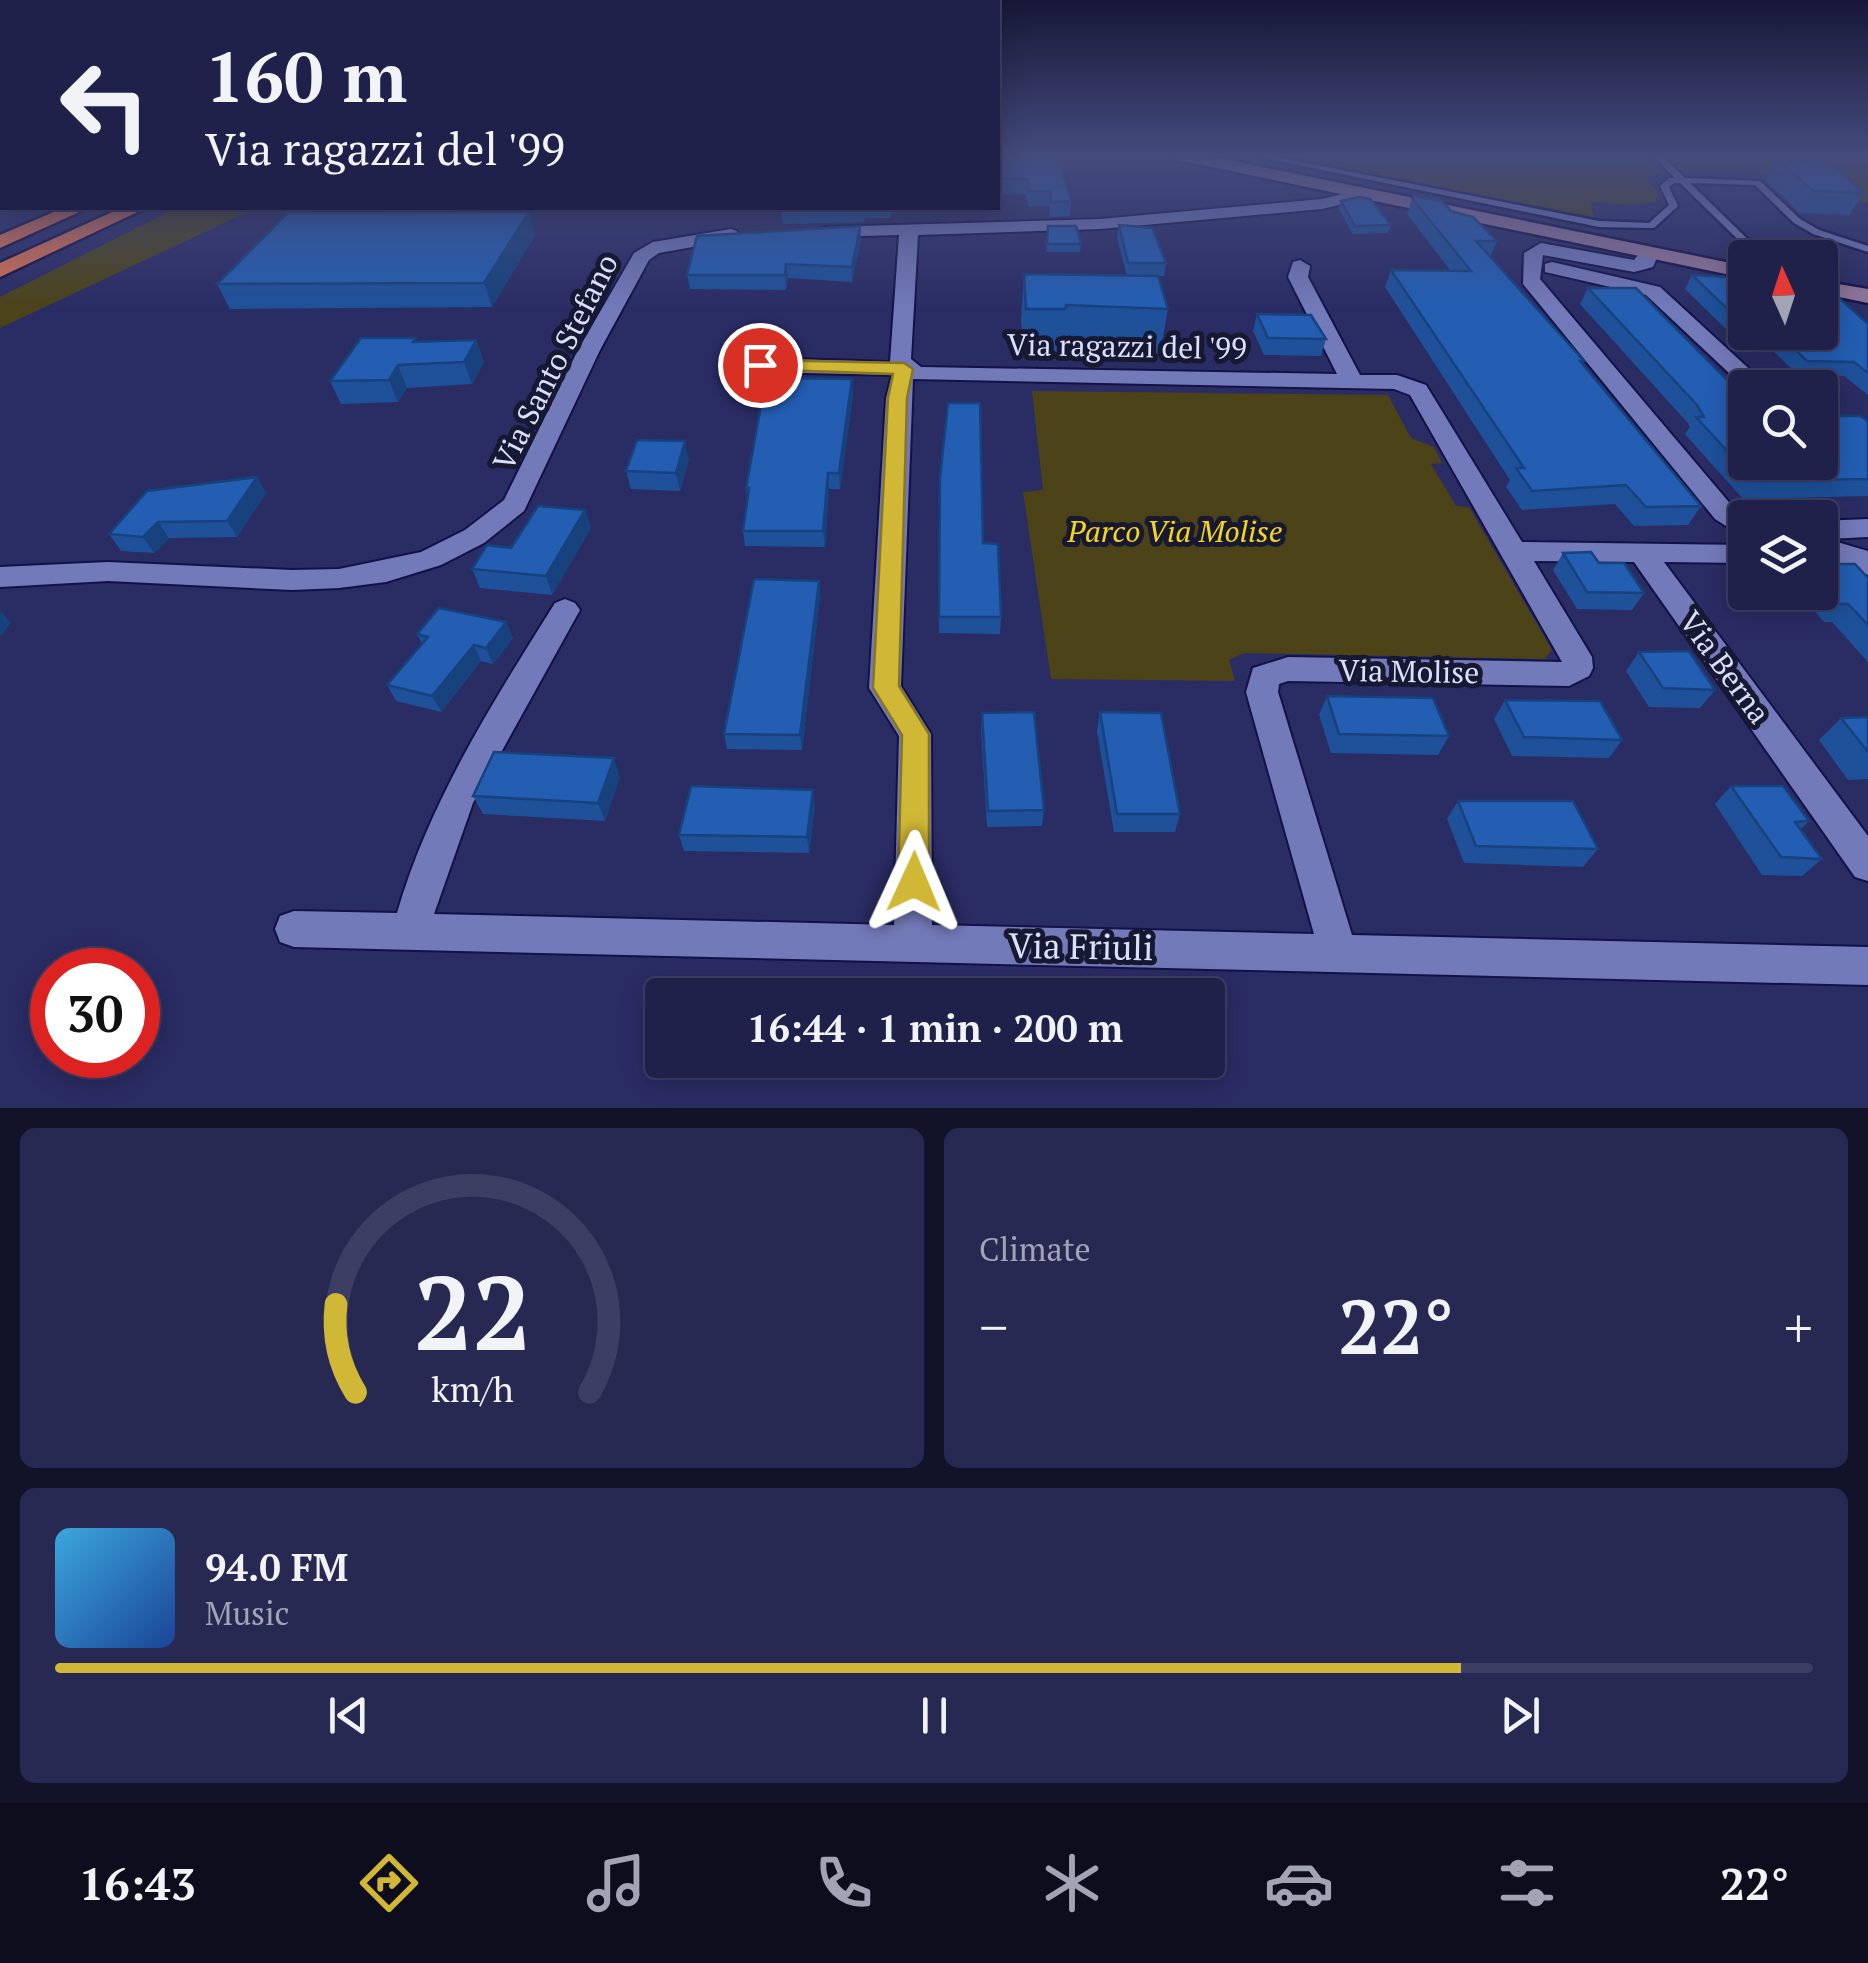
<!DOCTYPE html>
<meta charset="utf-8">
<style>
body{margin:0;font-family:"PT Serif",serif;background:#282952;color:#f1f3f6;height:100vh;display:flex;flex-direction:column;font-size:38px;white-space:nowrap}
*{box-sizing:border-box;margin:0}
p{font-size:32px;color:#a2a3b5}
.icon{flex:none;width:55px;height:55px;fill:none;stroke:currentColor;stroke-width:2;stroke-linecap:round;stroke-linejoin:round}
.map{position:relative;height:1108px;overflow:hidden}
.drawer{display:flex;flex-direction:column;gap:20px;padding:20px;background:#121229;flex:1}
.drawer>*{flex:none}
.guide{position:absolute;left:0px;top:0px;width:1000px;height:210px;box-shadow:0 5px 25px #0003,0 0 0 2px #3d3e63;background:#20214b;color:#f1f3f6;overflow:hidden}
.needle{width:65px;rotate:357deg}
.buttons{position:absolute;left:1728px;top:240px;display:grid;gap:20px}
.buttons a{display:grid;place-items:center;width:110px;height:110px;border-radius:10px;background:#20214b;box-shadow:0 5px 25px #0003,0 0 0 2px #3d3e63;font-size:50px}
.speed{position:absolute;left:30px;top:948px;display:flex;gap:20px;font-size:50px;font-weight:700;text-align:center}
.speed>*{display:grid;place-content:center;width:130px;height:130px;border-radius:50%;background:#20214b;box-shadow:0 5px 25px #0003,0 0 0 2px #3d3e63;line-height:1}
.speed .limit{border:15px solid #d22;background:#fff;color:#111}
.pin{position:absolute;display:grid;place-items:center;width:85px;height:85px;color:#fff;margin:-42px;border:5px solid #fff;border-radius:50%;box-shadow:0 2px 10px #0007}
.me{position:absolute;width:110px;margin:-55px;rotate:1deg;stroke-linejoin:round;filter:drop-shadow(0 0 8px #0008)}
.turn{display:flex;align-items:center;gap:35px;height:210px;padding:0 40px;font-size:45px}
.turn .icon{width:130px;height:130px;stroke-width:2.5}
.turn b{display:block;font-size:70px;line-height:85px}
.big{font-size:75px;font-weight:700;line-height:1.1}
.drawer .widget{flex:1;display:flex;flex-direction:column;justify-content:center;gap:15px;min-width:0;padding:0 35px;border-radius:15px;background:#282952}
.drawer .dial{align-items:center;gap:0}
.dial svg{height:260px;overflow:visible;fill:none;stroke:#3d3e63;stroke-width:7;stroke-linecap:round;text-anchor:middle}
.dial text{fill:#f1f3f6;stroke:none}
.song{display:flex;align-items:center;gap:30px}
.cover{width:120px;height:120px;border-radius:15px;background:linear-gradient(135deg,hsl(200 70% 55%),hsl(220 70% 35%))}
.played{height:10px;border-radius:5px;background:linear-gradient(90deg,#d0b736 80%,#3d3e63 80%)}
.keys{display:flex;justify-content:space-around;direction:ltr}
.heat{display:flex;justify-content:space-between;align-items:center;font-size:55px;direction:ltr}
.drawer .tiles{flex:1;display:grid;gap:20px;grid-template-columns:1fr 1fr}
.widget:last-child{grid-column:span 2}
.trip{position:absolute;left:645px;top:978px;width:580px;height:100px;border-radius:10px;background:#20214b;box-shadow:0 5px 25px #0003,0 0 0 2px #3d3e63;font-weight:700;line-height:100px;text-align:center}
.tabs{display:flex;height:160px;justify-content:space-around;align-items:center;background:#0d0d1e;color:#a2a3b5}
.tabs .icon{width:70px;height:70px}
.tabs .active{color:#d0b736}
.tabs b{font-size:45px;color:#f1f3f6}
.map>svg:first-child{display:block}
.green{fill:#4c4319}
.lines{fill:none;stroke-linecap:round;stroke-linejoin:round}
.lane-casing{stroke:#141147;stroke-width:5}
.street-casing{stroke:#141147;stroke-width:4}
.secondary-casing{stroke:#141147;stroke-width:5}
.highway-casing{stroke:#141147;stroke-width:5}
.lane{fill:#737ab9;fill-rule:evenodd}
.street{fill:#737ab9;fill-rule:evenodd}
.secondary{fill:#927799;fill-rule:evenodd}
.highway{fill:#dc714f;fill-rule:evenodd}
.wall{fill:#1e519a}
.shaded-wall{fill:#18427d}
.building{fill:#235eb3;stroke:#18427d;stroke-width:2.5}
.route{fill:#d0b736;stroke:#877723;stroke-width:2.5}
.labels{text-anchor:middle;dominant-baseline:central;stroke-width:10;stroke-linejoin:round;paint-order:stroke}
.street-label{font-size:30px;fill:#dadffb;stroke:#171932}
.park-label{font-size:30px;font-style:italic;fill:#f6d61a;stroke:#171932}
.near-street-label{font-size:35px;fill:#dadffb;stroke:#171932}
</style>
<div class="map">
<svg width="1868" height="1108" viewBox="0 0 1868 1108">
<rect width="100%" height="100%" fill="#2a2c64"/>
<g class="green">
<path d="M1277,155H1645L1663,172L1649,175L1648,182L1657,192L1656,202L1627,205L1591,202L1594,220Z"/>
<path d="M1652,155H1868V203L1827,201L1789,174L1677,170L1668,168Z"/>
<path d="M176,208H256L0,328V297Z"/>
<path d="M1032,391L1388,395L1411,438L1434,447L1442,463L1431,464L1456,506L1469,507L1552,650L1545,659H1536L1244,653L1229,660L1235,681L1051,679L1023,492L1043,490Z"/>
</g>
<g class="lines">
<defs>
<path id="lane" d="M1249,155H1266L1599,221L1649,223L1669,205L1660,186L1669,178H1675L1652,155H1661L1685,178L1760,181L1800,219L1819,230L1868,246V252L1813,234L1794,223L1755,185L1690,183L1767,258H1757L1680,183H1674L1669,187L1678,206L1654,228L1599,227Z"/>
<g id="street">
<path d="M1362,189L1368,190V198L1322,209L1100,229L918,235L911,359L921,367L1337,374L1288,277L1293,262L1300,260L1310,266L1308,277L1360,375H1397L1426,385L1522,542L1745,545V563L1664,562L1868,836V881L1855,877L1634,562L1534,561L1592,657L1593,668L1589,676L1569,686L1288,681L1279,684L1278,692L1352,935L1868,947V985L294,947L280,942L275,929L280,916L294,911L397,913C430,800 493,702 555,603L565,599L575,603L580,610L473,803L434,914L894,925L899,736L869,688L886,398L892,375L759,372L748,365L759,358L890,362L899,235L824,237L815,232L824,227L1100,219L1322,199ZM913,379L1394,389L1410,395L1562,662L1288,657L1253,668L1246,692L1314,934L932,925L931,734L901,686Z"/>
<path d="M731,229L737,231V239L659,253L649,260L600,350L524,511L484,543L441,565L386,582L339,588L292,590L108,581L0,587V567L108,562L292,570L339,569L421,552L465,530L504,500L578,350L634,253L653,242Z"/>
<path d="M1541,243L1634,260L1643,249H1657L1659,253L1653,267L1634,272L1543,255L1540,279L1733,507L1747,518L1745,538L1715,519L1523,284L1524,253Z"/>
<path d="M1552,262L1660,287L1770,388H1745L1646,295L1545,272V264Z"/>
<path d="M1868,519V537L1827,539L1868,551V575L1820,555V521Z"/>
</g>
<g id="secondary">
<path d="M1169,155H1204L1745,266V278L1178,160Z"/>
<path d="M1820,281L1868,289V303L1820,293Z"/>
</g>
<g id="highway">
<path d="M63,208H88L0,248V235Z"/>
<path d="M121,208H146L0,277V263Z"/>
</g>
</defs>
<use href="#lane" class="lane-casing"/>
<use href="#street" class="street-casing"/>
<use href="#secondary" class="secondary-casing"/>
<use href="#highway" class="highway-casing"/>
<use href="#lane" class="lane"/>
<use href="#street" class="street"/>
<use href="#secondary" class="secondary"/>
<use href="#highway" class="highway"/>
</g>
<g class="wall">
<path d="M998,155L1071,201L1070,216L1049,217L1050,206H1028L1026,194H998Z"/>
<path d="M1778,159L1864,193L1849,215L1800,213L1766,181Z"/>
<path d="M1412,198L1451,211L1497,241L1490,257L1584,361L1582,365L1701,506L1688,525L1634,526L1615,504L1522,510L1506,487L1510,480L1385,287L1391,270H1450L1407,214Z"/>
<path d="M1341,201L1391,225L1388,233L1353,234L1339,209Z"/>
<path d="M781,208H892L891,218H865L864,222L783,224Z"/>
<path d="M529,212L535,235L492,307L230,309L217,284Z"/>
<path d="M1119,225L1166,263L1164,276H1127L1117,238Z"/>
<path d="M860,226L861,240L852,282L788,278L786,290L690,289L687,275Z"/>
<path d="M1048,226L1081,244L1080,252H1046Z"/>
<path d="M1024,274L1168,309L1160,354L1062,351L1061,354H1023L1021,319Z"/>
<path d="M1692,275L1745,278V332H1820L1868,324V395L1844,376L1798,375L1760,338L1734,337L1685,289Z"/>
<path d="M1588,288L1745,398V462L1868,422V496L1743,499L1685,434L1690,427L1687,422L1580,304Z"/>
<path d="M1257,314L1326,339L1321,356L1264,355L1253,331Z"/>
<path d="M476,340L484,362L472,384L407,388L398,402L341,404L330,381L417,342Z"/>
<path d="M853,394L840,489H829L825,547L745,546L743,531L747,499L746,488Z"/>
<path d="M689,459L680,491L631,489L626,471Z"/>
<path d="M257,477L266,493L237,537L169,538L154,553L121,551L109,534Z"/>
<path d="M940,478L983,543L1001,617L1000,634L939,633Z"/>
<path d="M585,510L591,528L552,595L480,588L472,569Z"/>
<path d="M1563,553L1599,563L1644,593L1632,610L1577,609L1553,570Z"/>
<path d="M1820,564L1868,578V662L1832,622H1824L1799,592H1820Z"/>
<path d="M819,581L820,596L802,750L727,749L724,734Z"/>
<path d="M506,622L513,638L493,664L481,661L441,712L396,701L387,685L422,644L417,634Z"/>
<path d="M1639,652L1715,690L1700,708L1649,707L1626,671Z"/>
<path d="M1327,696L1449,736L1438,755L1331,753L1319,715Z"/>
<path d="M1505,700L1622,740L1609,758L1512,756L1494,719Z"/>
<path d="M1100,712L1180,814L1175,832H1114L1097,731Z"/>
<path d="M982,713L1044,810L1042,826L987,827L981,729Z"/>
<path d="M1868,717V779L1848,780L1819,740L1841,718Z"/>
<path d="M620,777L605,821L483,814L473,796Z"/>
<path d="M1731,786L1809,821L1800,830L1822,859L1802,876L1762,875L1715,804Z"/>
<path d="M1458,801L1598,849L1583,867L1464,863L1447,819Z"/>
<path d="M815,806L809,853L684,851L679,835Z"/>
</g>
<g class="shaded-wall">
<path d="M529,212L535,235L492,307L484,283Z"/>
<path d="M860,226L861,240L852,282V267Z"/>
<path d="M786,264L788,278L786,290L785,275Z"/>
<path d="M476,340L484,362L472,384L464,362Z"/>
<path d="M398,365L407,388L398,402L389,380Z"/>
<path d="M852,379L853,394L840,489L839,473Z"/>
<path d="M685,441L689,459L680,491L676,473Z"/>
<path d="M828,473L829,489L825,547L823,531Z"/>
<path d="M257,477L266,493L237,537L227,521Z"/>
<path d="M585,510L591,528L552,595L546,576Z"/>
<path d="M158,522L169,538L154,553L143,537Z"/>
<path d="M819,581L820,596L802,750L800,735Z"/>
<path d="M0,610L11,623L0,637Z"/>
<path d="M506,622L513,638L493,664L486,648Z"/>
<path d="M474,645L481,661L441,712L432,696Z"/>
<path d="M614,758L620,777L605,821L598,803Z"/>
<path d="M813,790L815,806L809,853L807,837Z"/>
</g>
<g class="building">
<path d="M998,155H1058L1071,201L1050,202L1051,191H1029L1027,179H998Z"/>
<path d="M1778,159L1829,162L1864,193L1813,191Z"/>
<path d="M1415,196L1442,201L1451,211L1473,217L1497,241H1476L1584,361H1580L1701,506L1646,507L1626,485L1532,491L1516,468H1524L1391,270L1471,271L1412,198Z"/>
<path d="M1359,197L1370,199L1391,225L1355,226L1341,201Z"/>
<path d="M781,208H841L781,209Z"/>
<path d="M529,212L484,283L217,284L288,213Z"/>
<path d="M1119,225L1152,228L1166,263H1128Z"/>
<path d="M860,226L852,267L786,264L785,275H687L697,236Z"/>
<path d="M1048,226H1076L1081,244H1047Z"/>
<path d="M1024,274L1158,276L1168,309L1066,305V309H1026Z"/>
<path d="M1692,275L1745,278V324H1743Z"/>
<path d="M1588,288H1636L1745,398V462H1820V416H1861L1868,422V479L1755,481L1696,417H1704L1697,405Z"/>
<path d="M1820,295L1838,297L1868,324V373L1854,362L1807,361L1777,332H1820Z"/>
<path d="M1257,314L1311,315L1326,339L1268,338Z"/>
<path d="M361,338H416L413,342L476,340L464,362L398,365L389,380L330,381Z"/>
<path d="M766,378L852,379L839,473H828L823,531H743L749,488H746Z"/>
<path d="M948,403H980L983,543L998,544L1001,617H939L940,478Z"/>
<path d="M637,440L685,441L676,473L626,471Z"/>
<path d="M257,477L227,521L158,522L143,537L109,534L147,491Z"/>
<path d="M538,506L585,510L546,576L472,569L487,545L511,548Z"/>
<path d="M1591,552L1599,563H1624L1644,593L1587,592L1563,553Z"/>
<path d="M1820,564H1855L1868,578V625L1848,604H1839L1820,580Z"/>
<path d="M754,579L819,581L800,735L724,734Z"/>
<path d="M439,608L506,622L486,648L474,645L432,696L387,685L428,637L417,634Z"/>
<path d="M1689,651L1715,690L1663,688L1639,652Z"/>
<path d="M1327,696L1433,698L1449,736L1339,734Z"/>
<path d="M1505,700L1600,701L1622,740L1524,737Z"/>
<path d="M1034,712L1044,810L988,811L982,713Z"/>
<path d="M1100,712L1161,713L1180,814H1117Z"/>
<path d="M1868,717V752L1841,718Z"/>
<path d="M494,752L614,758L598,803L473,796Z"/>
<path d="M691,786L813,790L807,837L679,835Z"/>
<path d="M1731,786H1783L1809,821L1795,822L1822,859L1781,857Z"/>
<path d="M1458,801H1573L1598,849L1476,846Z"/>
</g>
<linearGradient id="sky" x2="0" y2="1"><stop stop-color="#171837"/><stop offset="0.5" stop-color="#444b7d"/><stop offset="1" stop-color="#444b7d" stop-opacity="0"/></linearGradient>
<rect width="1868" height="310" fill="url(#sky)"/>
<path class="route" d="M760,360L904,363L913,369L907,398L899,686L929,734V882L924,891L914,895L903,891L898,882L902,735L873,688L888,398L893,374L753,369V361Z"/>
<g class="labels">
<g class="street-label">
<text transform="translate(1127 346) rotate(1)">Via ragazzi del '99</text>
<text transform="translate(555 362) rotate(-63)">Via Santo Stefano</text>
<text transform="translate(1725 667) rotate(54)">Via Berna</text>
<text transform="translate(1409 671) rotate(1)">Via Molise</text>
</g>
<g class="park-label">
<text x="1175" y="531">Parco Via Molise</text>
</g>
<g class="near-street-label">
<text transform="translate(1081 946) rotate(1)">Via Friuli</text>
</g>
</g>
</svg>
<div class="buttons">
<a><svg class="needle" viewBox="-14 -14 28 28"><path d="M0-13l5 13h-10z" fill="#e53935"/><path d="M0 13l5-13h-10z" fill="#a2a3b5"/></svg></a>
<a><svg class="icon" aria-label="search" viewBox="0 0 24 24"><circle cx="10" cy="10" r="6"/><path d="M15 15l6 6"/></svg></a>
<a><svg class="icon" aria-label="layers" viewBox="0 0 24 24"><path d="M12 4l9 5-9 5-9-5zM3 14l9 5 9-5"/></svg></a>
</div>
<div class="speed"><div class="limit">30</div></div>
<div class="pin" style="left:760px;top:365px;background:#d93025"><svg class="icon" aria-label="arrive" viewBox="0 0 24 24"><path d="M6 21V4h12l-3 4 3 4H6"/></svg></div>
<svg class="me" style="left:914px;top:882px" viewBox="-20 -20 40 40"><path d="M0-17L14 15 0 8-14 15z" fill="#d0b736" stroke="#fff" stroke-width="4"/></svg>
<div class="trip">16:44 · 1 min · 200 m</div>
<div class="guide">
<div class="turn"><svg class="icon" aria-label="left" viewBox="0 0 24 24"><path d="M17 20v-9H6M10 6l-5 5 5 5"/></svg><div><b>160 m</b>Via ragazzi del '99</div></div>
</div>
</div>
<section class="drawer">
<div class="tiles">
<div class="widget dial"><svg viewBox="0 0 100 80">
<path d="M14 69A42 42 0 1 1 86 69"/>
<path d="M14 69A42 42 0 0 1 8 42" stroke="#d0b736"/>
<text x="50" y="56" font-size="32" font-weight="700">22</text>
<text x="50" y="72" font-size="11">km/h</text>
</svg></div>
<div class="widget"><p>Climate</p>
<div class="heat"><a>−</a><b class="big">22°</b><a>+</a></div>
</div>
<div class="widget">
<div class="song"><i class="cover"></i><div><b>94.0 FM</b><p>Music</p></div></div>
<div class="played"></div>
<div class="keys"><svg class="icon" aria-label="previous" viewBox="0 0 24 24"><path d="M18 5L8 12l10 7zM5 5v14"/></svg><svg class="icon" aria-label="pause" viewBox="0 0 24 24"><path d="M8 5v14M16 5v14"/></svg><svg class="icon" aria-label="next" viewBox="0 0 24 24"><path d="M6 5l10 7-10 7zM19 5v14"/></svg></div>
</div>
</div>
</section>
<nav class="tabs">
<b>16:43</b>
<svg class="icon active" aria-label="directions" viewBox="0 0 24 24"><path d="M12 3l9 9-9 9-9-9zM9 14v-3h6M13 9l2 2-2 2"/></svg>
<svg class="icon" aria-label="music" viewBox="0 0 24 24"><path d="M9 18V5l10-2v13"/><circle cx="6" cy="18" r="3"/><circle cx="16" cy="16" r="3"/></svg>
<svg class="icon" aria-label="phone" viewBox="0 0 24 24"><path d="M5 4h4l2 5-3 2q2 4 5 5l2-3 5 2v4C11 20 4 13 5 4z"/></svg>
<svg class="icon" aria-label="climate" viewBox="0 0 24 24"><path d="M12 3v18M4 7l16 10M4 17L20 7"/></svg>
<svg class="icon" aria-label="car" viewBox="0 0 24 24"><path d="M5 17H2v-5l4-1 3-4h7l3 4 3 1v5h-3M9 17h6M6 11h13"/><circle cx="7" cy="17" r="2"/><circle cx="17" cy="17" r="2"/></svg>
<svg class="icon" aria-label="filters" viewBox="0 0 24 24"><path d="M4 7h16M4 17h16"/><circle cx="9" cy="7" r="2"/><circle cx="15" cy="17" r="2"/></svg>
<b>22°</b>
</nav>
